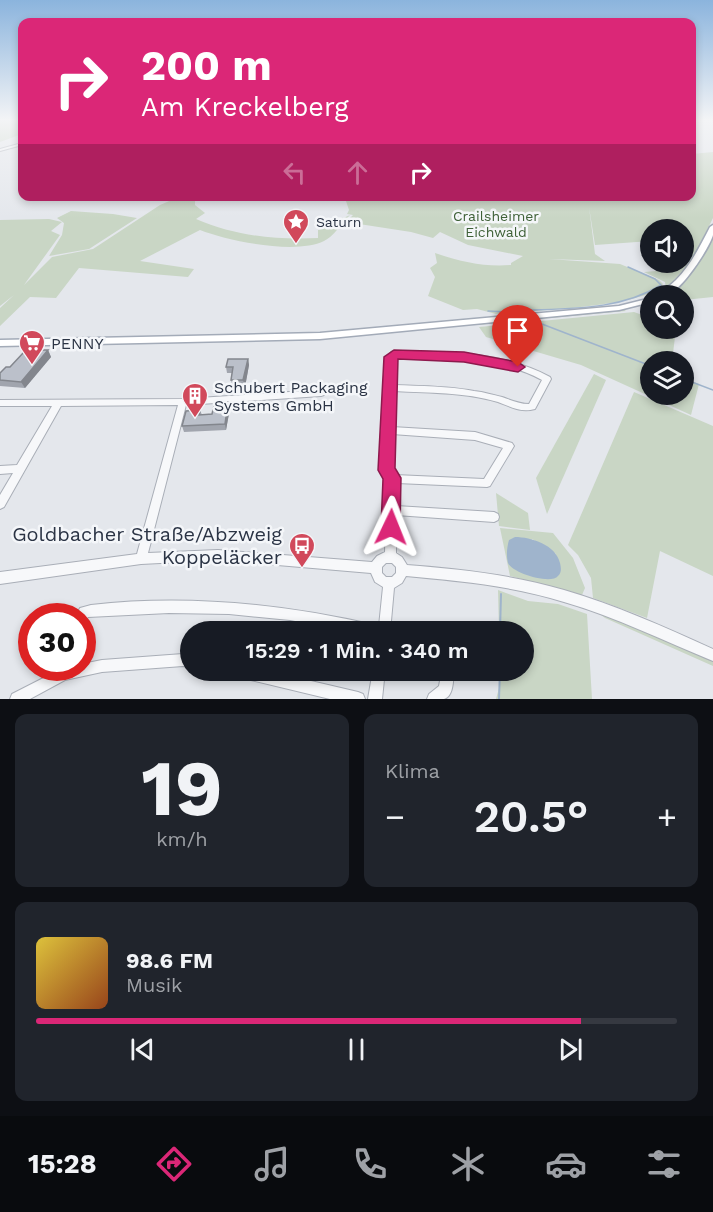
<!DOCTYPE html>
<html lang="de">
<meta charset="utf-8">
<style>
body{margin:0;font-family:"Work Sans",sans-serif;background:#20242c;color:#f1f3f6;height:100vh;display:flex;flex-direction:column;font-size:22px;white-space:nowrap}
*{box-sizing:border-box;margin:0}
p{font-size:20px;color:#9ea1a6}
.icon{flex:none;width:33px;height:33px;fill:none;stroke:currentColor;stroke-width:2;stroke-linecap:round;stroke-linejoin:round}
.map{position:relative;height:699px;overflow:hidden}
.details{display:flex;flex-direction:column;gap:15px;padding:15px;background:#0d0f14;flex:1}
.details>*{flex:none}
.guide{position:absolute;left:18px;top:18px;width:678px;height:183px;border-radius:12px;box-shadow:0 3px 9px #0003;background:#db2777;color:#fff;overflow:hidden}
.controls{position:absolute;left:640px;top:219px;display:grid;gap:12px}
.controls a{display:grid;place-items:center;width:54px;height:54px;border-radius:50%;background:#171b24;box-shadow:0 3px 9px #0003;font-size:30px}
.speed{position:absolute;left:18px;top:603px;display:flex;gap:12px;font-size:30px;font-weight:700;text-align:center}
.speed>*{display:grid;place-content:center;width:78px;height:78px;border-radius:50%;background:#171b24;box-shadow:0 3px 9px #0003;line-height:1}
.speed .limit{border:9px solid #d22;background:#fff;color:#111}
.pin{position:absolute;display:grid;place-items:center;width:51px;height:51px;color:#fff;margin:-62px -26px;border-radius:50% 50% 50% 0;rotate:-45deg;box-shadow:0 0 6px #0007}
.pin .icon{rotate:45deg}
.me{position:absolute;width:66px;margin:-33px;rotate:2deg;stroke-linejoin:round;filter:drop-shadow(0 0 4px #0008)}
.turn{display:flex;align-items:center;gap:21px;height:126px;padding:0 24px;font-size:27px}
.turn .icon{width:78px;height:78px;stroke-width:2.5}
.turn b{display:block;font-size:42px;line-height:51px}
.lanes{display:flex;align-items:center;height:57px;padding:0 24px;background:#0003;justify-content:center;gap:30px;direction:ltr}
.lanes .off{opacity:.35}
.big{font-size:45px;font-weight:600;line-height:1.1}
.details .widget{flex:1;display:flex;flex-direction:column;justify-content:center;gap:9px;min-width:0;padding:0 21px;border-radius:12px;background:#20242c}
.details .dial{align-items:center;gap:0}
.dial b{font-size:78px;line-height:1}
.song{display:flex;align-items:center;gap:18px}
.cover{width:72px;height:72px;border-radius:9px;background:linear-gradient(135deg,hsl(50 70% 55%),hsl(20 70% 35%))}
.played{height:6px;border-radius:3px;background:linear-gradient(90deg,#db2777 85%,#363941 85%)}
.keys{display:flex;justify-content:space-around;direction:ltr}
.heat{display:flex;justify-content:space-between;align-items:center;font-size:33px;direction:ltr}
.details .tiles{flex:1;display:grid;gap:15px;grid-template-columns:1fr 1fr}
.widget:last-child{grid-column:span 2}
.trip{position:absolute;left:180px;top:621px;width:354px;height:60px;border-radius:30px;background:#171b24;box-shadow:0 3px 9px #0003;font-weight:600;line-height:60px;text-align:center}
.tabs{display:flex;height:96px;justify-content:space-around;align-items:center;background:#090b0e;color:#9ea1a6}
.tabs .icon{width:42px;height:42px}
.tabs .current{color:#db2777}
.tabs b{font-size:27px;color:#f1f3f6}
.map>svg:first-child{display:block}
.green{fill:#c9d6c5;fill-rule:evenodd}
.water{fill:#9fb4cc}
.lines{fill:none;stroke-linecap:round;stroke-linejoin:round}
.stream-far1{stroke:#9fb4cc;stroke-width:1.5}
.stream{stroke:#9fb4cc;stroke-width:2}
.minor-casing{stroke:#a9aeb7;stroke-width:2}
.major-casing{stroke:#a3abb8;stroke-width:3}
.minor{fill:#f7f8fa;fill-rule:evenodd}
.major{fill:#fff;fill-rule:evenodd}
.wall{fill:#a1a5ae}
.shaded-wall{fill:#83868d}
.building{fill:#bbc0ca;stroke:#83868d;stroke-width:1.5}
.route{fill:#db2777;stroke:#8e194d;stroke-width:1.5}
.labels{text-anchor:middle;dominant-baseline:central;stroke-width:5;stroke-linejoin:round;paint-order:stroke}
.far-park-label{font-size:14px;fill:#3f6138;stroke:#f4f6f9}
.far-poi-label{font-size:14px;fill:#2b3445;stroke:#f4f6f9;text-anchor:start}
.poi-label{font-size:16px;fill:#2b3445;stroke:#f4f6f9;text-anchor:start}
.near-poi-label{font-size:20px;fill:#2b3445;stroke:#f4f6f9;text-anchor:end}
</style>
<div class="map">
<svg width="713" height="699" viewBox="0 0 713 699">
<rect width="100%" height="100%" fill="#e4e7ec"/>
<g class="green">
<path d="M0,120H22V134L0,142Z"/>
<path d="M713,152V218L697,250L686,267L666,289L665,282L644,272L669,270L684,262L687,254L684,230H651V241L595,245L589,207L595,254L605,261L549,259L620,264L659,280L663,284C650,307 525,311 496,314L477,309L463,310L428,296L435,277L430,268L437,263L435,253C461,262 484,267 511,265V263L523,256L468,245L440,232L433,238L411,232L346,222L353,215L347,214L349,210L346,201L339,197L692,196V154Z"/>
<path d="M181,196L195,197V205L205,213L196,219C235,236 276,240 318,238V230L350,215C342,223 333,237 324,241C296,255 228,241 200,230L140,261L194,269L188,277L79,268L56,298L30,297L0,326V308L14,295L0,306V220L49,219L62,222L51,231L60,235L24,285L52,257L93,249L160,205Z"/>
<path d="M71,211L113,214L137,218L89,249L49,256L62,235L64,223L57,218Z"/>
<path d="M713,238V297L684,300V296L670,295V293L684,282Z"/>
<path d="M623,309L626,311L477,325L478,323Z"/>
<path d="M634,312L651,318V328L676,329L672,361L651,362V394H684V378L699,384L691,415L581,365L486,337L479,327Z"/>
<path d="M594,374L606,380L547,514L536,478Z"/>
<path d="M634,392L713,426V576L660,551L647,618L593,598L591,578L578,555L568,545Z"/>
<path d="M496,493L528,513L530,530L499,526Z"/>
<path d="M500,528L553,533L573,558L585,588L582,595L510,576ZM532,539L556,554L555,578L531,576Z"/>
<path d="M498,590L528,601L558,604L587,614L592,699H496L499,688V671L524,670V632L499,631Z"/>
<path d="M593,609L713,658V666L605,618Z"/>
</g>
<path class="water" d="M515,537C531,537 556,545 560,563C561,567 562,573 558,576C551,585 512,573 508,563C506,556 507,547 509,540Z"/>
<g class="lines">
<g class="stream-far1">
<path d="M488,311L507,312"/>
<path d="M513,311C563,308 617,312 661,285L655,279L628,267"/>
<path d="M542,324L651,366"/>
<path d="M684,379L713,390"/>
</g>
<g class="stream">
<path d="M500,632L501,594"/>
<path d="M499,699L500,670"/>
</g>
<defs>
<g id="minor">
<path d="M22,143V145L0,151V149Z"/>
<path d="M394,351C447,352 502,351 550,377L551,379L535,409C521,413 511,407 498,402C464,392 429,393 394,391L392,427L475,432L512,443L514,446L490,486L487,487L397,483L396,506L494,512L498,514L499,517L498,520L494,522L396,515V553L402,557L407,565C460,569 513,575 564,590C616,605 664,627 713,649V661C664,641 616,617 564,602C513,586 460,581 406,576L402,583L394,588L390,632H351L290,620L229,614L169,613L88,617L86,620L82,622V616H76L80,608L91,605C187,594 284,604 379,626L383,587L375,582L371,573L218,560L141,564L0,584V572L137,554L178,405L61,406L4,507L0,509V495L13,473L0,474V466L17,465L52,406H0V400L183,399L321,390L324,391L325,393L324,395L321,396L186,405L148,553L218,550L372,562L377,556L385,552L387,480L381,470L387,357L391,352ZM396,357C445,358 498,356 542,380L529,404C519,404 511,400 502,397C493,395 484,392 474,391C448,386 421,386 394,385L395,358ZM392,434L475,440L503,448L484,479L395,475L391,469ZM386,563H392L396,567V573L392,577H386L382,573V567Z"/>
<path d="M183,654L190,655V667L183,666L102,672L65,680L30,699H10L12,694L63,668H82V664L102,660Z"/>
<path d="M228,670H264L358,692L363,694L365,699H330L234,676L229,675Z"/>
<path d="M373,670H385L382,699H368Z"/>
<path d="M442,670H454C453,679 454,696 444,699C439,699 432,699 427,699L429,694L439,686Z"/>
</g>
<g id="major">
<path d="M713,225C713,227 713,233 713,235C709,249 681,291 667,295C664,296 661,296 657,296C663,290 670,286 676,280C691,265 700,246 710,227Z"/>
<path d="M651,298V302L619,310L320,339L0,346V340L320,333L619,306Z"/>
</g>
</defs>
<use href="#minor" class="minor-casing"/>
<use href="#major" class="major-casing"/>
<use href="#minor" class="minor"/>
<use href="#major" class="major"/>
</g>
<g class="wall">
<path d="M48,350L51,357L25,388L0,386V373L38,353Z"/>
<path d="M248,359L249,365L245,387H233L231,380L232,373H227L226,367Z"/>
<path d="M230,408L226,430L184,432L182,426L200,410L202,415L212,414Z"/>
</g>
<g class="shaded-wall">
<path d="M48,350L51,357L25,388L21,382Z"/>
<path d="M248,359L249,365L245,387L243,380Z"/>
<path d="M228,402L230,408L226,430L225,424Z"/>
</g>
<g class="building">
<path d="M41,350H48L21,382L0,380V373L6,367H10L24,352L38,353Z"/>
<path d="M228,359H248L243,380H231L233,367H226Z"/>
<path d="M215,402H228L225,424L182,426L186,411L200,410L199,415L212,414Z"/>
</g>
<linearGradient id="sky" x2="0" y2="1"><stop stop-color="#8bb4dd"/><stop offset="0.55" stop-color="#f3f4f6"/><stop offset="1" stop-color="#f3f4f6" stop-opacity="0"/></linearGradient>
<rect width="713" height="218" fill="url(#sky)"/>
<path class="route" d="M394,350L464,352L518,362L525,367L518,372L464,362L398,359L395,468L401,478L400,527L397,534L391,536L384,534L381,527L383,479L378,470L384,357Z"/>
<defs>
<symbol id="sight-pin" viewBox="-11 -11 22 30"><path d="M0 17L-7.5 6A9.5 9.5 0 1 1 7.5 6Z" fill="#d1495b" stroke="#f4f6f9"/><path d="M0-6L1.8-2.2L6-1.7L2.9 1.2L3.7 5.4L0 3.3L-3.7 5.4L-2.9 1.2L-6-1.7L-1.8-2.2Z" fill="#fff"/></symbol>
<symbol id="supermarket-pin" viewBox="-11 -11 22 30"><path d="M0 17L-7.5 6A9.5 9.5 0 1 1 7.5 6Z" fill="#d1495b" stroke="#f4f6f9"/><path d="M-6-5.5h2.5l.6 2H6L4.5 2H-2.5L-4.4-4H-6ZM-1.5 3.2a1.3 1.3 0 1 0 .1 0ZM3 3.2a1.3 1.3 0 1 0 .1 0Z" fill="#fff"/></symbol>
<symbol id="building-pin" viewBox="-11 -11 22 30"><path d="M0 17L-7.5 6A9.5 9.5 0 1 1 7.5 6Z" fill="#d1495b" stroke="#f4f6f9"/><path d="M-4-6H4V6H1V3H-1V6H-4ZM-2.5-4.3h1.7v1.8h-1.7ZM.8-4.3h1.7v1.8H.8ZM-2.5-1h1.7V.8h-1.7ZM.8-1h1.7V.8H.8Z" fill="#fff"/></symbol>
<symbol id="bus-pin" viewBox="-11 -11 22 30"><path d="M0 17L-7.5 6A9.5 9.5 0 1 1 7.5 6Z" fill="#d1495b" stroke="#f4f6f9"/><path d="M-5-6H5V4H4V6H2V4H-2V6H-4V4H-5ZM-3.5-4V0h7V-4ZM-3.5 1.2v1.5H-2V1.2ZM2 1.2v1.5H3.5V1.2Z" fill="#fff"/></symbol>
</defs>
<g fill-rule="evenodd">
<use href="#sight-pin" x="281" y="207" width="30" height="40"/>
<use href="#supermarket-pin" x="17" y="328" width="30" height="40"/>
<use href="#building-pin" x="180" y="381" width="30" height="40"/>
<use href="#bus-pin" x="287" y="531" width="30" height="40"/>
</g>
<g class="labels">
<g class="far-park-label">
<text x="496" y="216">Crailsheimer<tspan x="496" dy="16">Eichwald</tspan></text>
</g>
<g class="far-poi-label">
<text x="316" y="222">Saturn</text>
</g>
<g class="poi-label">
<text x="51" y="343">PENNY</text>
<text x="214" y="387">Schubert Packaging<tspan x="214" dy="18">Systems GmbH</tspan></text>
</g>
<g class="near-poi-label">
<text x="282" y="534">Goldbacher Straße/Abzweig<tspan x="282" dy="23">Koppeläcker</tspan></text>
</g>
</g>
</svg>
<div class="controls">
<a><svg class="icon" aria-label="sound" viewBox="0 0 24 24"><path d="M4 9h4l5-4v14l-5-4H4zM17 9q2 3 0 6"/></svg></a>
<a><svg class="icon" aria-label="search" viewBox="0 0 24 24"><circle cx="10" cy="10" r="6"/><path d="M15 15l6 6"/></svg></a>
<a><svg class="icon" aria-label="layers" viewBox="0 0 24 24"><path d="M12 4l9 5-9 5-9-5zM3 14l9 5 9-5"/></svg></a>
</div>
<div class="speed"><div class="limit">30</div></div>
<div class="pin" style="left:518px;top:367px;background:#d93025"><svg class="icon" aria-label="arrive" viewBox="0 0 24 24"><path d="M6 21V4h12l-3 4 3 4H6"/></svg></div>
<svg class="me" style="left:391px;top:527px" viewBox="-20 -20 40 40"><path d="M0-17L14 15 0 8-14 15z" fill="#db2777" stroke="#fff" stroke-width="4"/></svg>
<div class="trip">15:29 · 1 Min. · 340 m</div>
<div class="guide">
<div class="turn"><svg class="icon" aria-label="right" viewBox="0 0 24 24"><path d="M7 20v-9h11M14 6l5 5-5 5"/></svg><div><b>200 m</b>Am Kreckelberg</div></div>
<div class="lanes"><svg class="icon off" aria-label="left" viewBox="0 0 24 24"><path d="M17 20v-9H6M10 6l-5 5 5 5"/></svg><svg class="icon off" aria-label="ahead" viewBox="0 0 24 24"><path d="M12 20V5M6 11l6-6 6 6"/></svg><svg class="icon" aria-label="right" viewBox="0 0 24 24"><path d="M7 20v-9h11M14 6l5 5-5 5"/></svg></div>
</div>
</div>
<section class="details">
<div class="tiles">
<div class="widget dial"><b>19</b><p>km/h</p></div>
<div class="widget"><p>Klima</p>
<div class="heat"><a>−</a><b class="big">20.5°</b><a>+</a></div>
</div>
<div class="widget">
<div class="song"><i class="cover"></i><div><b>98.6 FM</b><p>Musik</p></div></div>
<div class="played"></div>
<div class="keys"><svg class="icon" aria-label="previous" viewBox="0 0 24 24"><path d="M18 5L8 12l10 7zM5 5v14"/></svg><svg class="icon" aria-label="pause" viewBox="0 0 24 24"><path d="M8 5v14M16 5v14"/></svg><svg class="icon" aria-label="next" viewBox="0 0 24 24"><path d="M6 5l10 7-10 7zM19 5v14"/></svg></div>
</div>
</div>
</section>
<nav class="tabs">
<b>15:28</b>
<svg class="icon current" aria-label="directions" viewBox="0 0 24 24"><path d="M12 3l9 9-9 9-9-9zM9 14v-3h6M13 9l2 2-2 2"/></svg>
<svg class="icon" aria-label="music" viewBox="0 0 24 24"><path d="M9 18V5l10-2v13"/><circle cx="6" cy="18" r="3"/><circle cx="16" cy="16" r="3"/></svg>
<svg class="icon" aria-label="phone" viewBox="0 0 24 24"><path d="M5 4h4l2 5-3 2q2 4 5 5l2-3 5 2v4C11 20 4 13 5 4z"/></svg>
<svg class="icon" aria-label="climate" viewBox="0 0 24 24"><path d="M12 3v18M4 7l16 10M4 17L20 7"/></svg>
<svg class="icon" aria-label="car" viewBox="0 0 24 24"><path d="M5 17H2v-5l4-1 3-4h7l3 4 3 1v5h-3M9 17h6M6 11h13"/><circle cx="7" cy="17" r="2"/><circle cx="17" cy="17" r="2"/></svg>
<svg class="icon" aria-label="filters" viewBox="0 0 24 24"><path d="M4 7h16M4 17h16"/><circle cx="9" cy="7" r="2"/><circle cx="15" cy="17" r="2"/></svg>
</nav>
